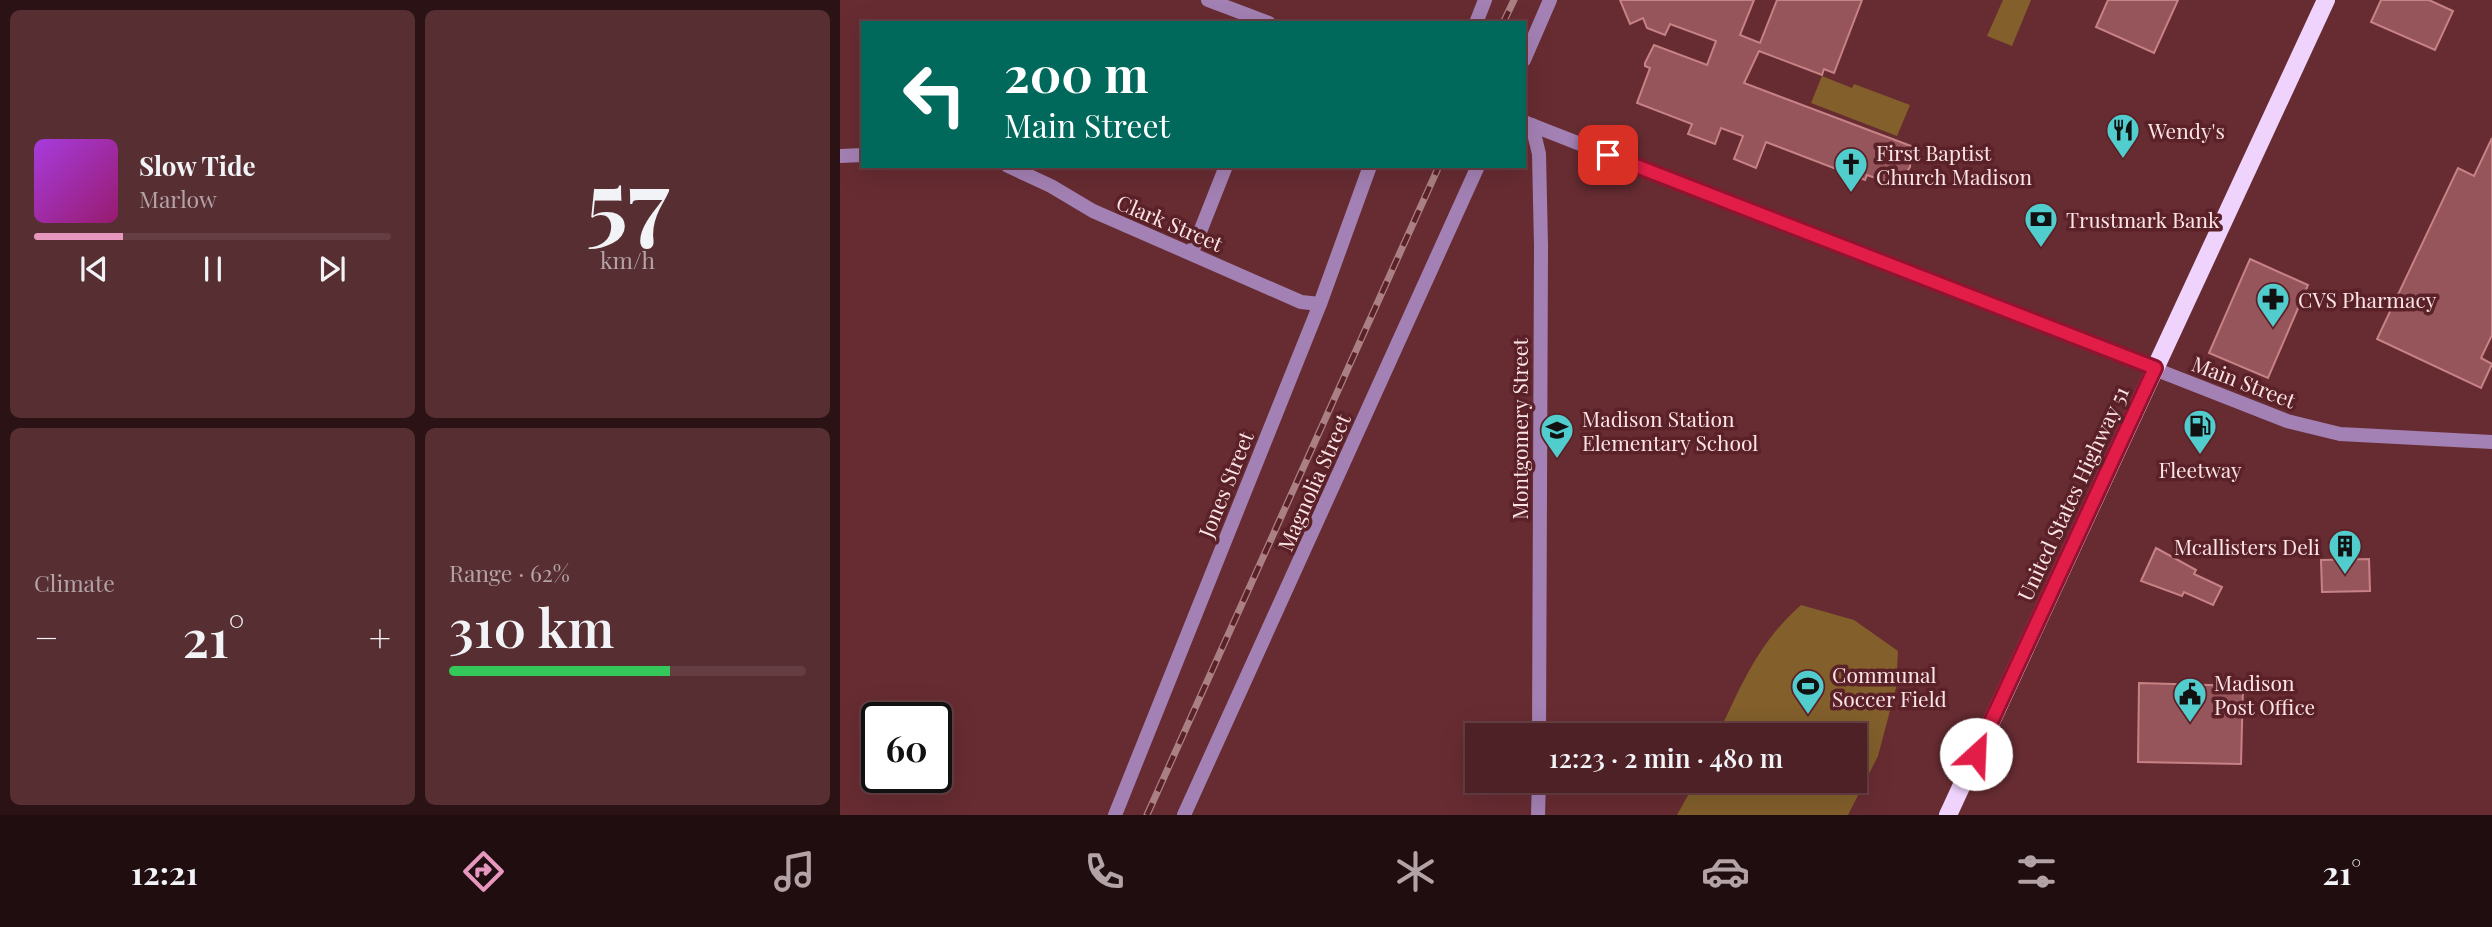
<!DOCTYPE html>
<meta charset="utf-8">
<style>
body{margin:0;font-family:"Playfair Display",serif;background:#572e32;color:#f1f3f6;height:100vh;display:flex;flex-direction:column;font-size:26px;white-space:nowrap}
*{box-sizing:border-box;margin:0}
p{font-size:23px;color:#b3a3a7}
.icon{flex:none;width:38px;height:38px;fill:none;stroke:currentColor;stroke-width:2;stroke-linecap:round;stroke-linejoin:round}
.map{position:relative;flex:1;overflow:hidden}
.details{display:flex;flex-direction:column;gap:10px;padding:10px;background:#2a1215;width:840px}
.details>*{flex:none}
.banner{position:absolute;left:21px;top:21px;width:665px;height:147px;border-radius:0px;box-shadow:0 7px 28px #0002,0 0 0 2px #643e43;background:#00695c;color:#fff;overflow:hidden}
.speed{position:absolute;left:21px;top:702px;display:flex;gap:14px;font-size:35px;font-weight:700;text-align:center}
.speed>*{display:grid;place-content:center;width:91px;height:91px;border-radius:50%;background:#4d2126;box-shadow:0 7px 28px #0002,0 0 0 2px #643e43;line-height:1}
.speed .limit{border:4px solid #111;border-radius:10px;background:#fff;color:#111}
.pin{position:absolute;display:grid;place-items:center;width:60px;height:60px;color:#fff;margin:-30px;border-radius:14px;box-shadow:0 4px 10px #0006}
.me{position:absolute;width:77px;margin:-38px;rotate:25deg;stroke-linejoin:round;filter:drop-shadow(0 0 5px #0008)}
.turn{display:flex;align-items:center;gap:24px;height:147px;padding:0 28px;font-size:32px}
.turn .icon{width:91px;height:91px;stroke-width:2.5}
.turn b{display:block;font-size:49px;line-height:60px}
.big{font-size:52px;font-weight:600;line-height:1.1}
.details .tile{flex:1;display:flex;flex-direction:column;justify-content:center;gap:10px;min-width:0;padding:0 24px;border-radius:10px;background:#572e32}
.details .dial{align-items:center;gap:0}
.dial b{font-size:91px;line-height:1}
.song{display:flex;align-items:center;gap:21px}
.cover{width:84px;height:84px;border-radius:10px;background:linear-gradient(135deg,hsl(280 70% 55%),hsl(320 70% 35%))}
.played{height:7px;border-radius:4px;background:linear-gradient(90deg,#e797bd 25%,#643e43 25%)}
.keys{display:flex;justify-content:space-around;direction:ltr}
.heat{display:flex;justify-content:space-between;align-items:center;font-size:38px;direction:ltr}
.charge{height:10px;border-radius:5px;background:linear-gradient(90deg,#34c759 62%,#643e43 0)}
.details .tiles{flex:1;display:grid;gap:10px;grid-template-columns:repeat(2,1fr)}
.trip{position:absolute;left:625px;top:723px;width:402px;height:70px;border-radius:0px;background:#4d2126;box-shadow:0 7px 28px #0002,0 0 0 2px #643e43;font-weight:600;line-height:70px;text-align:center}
.tabs{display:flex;height:112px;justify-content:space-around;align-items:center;background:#1f0d0f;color:#b3a3a7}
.tabs .icon{width:49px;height:49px}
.tabs .current{color:#e797bd}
.tabs b{font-size:32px;color:#f1f3f6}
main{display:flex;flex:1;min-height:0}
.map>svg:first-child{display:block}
.green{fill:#825f2b}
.building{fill:#96555a;stroke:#c78286;stroke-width:2}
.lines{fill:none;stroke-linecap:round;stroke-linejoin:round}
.minor{stroke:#a481b4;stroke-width:14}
.tertiary{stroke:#a481b4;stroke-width:14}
.primary{stroke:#efd3fc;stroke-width:18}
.rail-casing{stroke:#ab8084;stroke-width:7}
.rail{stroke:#5b2128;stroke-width:4.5;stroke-dasharray:13;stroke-linecap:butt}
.route-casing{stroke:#92132f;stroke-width:18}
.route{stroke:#e11d48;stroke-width:12}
.labels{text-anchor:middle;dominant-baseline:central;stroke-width:7;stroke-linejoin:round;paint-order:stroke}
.poi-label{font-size:21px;fill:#fbe4e5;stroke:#5b2128;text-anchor:start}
.street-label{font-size:21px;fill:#fbe4e5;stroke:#5b2128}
</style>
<main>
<section class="details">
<div class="tiles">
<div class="tile">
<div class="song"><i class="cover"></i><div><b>Slow Tide</b><p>Marlow</p></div></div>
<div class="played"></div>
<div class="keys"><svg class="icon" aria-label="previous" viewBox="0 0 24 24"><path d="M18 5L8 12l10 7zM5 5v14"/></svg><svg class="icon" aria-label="pause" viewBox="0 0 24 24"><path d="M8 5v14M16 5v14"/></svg><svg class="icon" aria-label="next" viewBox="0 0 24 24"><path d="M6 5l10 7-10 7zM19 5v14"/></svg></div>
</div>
<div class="tile dial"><b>57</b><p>km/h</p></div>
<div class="tile"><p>Climate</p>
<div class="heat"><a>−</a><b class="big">21°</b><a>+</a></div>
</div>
<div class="tile"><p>Range · 62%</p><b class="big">310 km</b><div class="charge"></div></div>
</div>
</section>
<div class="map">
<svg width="1652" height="815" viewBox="0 0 1652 815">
<rect width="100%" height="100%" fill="#672c32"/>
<g class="green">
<path d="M1163,0H1191L1172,46L1147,36Z"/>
<path d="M982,76L1012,88L1014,84L1070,105L1057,136L971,103Z"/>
<path d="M961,605L1014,620L1058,651L1056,688L1038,756L1008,815H837L856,781L1015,780V735H878C901,685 919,642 961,605Z"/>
</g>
<g class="building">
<path d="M780,0H914L900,35L920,43L937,0H1022L994,73L984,69L982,75L919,51L904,83L1071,146L1070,167L1058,186L1027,175L1025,180L926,142L916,168L894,159L903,136L881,128L875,144L848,134L852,124L797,103L810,68L805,66V63L814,45L867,65L876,41L830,24L825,35L807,28L803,18L790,24Z"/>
<path d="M1268,0H1338L1314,53L1256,27Z"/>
<path d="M1541,0H1589L1613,11L1595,50L1531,22Z"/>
<path d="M1652,138V335L1641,358L1652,364L1641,388L1537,339L1618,168L1634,176Z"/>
<path d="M1410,259L1468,285L1428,378L1369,353Z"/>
<path d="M1316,548L1356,570L1354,574L1382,587L1373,605L1344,592L1342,596L1301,581Z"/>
<path d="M1529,559L1530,591L1482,592L1481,560Z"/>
<path d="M1299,683L1403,686L1401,764L1298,762Z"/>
</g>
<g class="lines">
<g class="minor">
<path d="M636,23L645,0"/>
<path d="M684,60L710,0"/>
<path d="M692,125L699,154L701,246L699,735"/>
<path d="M0,156L23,155"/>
<path d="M168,166L211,186L253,211L461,302L480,304"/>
<path d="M352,252L386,166"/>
<path d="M275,815L480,304L530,166"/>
<path d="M344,815L638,166"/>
<path d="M698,815L699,780"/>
</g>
<g class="tertiary">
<path d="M368,0L429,23"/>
<path d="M684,122L1447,421L1500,434L1652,442"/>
</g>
<path class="primary" d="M1108,815L1486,0"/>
<defs>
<g id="rail">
<path d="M663,23L674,0"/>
<path d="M307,815L599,166"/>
</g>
</defs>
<use href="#rail" class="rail-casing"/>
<use href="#rail" class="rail"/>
</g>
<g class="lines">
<defs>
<path id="route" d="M768,155L1315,368L1136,754"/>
</defs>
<use href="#route" class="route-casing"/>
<use href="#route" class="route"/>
</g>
<defs>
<symbol id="restaurant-pin" viewBox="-11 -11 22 30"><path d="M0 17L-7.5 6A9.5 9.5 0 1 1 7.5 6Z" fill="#52cdcd" stroke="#5b2128"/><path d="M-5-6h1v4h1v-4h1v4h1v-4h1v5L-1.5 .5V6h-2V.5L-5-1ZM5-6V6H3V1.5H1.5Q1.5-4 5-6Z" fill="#111"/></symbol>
<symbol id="church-pin" viewBox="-11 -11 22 30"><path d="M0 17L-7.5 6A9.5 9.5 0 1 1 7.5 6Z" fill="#52cdcd" stroke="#5b2128"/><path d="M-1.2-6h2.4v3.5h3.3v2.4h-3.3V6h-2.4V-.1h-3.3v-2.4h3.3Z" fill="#111"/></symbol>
<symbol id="bank-pin" viewBox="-11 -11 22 30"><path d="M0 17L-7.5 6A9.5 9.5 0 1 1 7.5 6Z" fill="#52cdcd" stroke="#5b2128"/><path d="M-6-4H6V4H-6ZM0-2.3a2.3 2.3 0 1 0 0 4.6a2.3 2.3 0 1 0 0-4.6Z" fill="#111"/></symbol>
<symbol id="pharmacy-pin" viewBox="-11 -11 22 30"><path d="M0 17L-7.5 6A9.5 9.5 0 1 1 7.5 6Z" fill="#52cdcd" stroke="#5b2128"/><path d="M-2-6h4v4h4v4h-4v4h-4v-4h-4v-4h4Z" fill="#111"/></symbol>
<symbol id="fuel-pin" viewBox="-11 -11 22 30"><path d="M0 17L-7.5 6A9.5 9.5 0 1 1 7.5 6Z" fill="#52cdcd" stroke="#5b2128"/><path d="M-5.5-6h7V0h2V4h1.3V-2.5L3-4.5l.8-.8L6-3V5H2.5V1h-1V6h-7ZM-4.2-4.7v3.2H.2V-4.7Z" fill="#111"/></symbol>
<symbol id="school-pin" viewBox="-11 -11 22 30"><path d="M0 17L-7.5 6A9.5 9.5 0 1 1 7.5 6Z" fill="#52cdcd" stroke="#5b2128"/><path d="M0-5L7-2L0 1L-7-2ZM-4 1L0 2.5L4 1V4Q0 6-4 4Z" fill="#111"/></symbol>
<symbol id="building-pin" viewBox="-11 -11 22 30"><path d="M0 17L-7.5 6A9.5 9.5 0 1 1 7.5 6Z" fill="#52cdcd" stroke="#5b2128"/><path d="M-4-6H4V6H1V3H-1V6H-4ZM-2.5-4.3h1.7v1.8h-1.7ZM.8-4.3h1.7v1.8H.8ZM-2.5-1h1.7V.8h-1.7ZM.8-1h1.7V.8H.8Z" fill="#111"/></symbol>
<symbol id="stadium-pin" viewBox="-11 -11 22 30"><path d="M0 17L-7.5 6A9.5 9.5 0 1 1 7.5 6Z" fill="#52cdcd" stroke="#5b2128"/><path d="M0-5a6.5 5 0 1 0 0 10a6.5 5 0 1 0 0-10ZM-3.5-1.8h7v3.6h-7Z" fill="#111"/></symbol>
<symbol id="civic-pin" viewBox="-11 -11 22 30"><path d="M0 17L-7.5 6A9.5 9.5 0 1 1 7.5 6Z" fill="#52cdcd" stroke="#5b2128"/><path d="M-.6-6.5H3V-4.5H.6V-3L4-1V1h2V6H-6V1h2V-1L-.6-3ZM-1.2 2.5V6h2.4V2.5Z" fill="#111"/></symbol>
</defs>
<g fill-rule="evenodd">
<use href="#restaurant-pin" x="1264" y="111" width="38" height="52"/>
<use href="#church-pin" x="992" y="145" width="38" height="52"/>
<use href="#bank-pin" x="1182" y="200" width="38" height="52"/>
<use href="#pharmacy-pin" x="1414" y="280" width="38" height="52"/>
<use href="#fuel-pin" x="1341" y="407" width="38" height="52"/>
<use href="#school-pin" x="698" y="411" width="38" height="52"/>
<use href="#building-pin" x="1486" y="527" width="38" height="52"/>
<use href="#stadium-pin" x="949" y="667" width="38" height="52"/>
<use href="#civic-pin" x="1331" y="675" width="38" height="52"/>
</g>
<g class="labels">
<g class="poi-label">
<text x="1308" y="130">Wendy's</text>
<text x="1036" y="152">First Baptist<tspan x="1036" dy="24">Church Madison</tspan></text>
<text x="1226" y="219">Trustmark Bank</text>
<text x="1458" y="299">CVS Pharmacy</text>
<text x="742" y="418">Madison Station<tspan x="742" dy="24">Elementary School</tspan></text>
<text x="1360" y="469" text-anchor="middle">Fleetway</text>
<text x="1480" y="546" text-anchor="end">Mcallisters Deli</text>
<text x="992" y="674">Communal<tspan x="992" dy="24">Soccer Field</tspan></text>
<text x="1374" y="682">Madison<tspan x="1374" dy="24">Post Office</tspan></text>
</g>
<g class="street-label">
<text transform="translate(330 222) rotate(23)">Clark Street</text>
<text transform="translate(1404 381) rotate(21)">Main Street</text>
<text transform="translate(679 429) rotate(-90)">Montgomery Street</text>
<text transform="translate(473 482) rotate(-66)">Magnolia Street</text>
<text transform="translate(385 484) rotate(-68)">Jones Street</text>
<text transform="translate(1232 493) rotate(-65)">United States Highway 51</text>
</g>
</g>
</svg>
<div class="speed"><div class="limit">60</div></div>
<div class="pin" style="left:768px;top:155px;background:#d93025"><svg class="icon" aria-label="arrive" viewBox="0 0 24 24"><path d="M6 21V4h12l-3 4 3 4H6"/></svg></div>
<svg class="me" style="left:1136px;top:754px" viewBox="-20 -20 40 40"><circle r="19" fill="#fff"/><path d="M0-13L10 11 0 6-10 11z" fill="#e11d48"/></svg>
<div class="trip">12:23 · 2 min · 480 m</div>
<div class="banner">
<div class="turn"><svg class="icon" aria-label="left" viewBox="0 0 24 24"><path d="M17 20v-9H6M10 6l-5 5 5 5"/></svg><div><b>200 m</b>Main Street</div></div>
</div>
</div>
</main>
<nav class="tabs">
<b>12:21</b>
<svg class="icon current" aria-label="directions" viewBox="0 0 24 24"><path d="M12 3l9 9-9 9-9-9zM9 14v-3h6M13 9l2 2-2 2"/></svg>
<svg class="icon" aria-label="music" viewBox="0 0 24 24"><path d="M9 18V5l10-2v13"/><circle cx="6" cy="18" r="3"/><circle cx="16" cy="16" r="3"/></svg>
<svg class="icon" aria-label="phone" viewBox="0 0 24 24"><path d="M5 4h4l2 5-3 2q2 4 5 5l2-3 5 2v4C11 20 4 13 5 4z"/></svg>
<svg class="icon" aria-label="climate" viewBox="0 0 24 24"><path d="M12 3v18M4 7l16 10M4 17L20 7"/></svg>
<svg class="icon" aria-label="car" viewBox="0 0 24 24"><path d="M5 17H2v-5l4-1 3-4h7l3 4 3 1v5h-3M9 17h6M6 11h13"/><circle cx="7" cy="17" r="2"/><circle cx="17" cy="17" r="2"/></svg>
<svg class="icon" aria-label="filters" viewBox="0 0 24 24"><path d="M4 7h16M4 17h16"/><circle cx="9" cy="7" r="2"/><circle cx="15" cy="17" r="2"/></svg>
<b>21°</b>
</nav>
